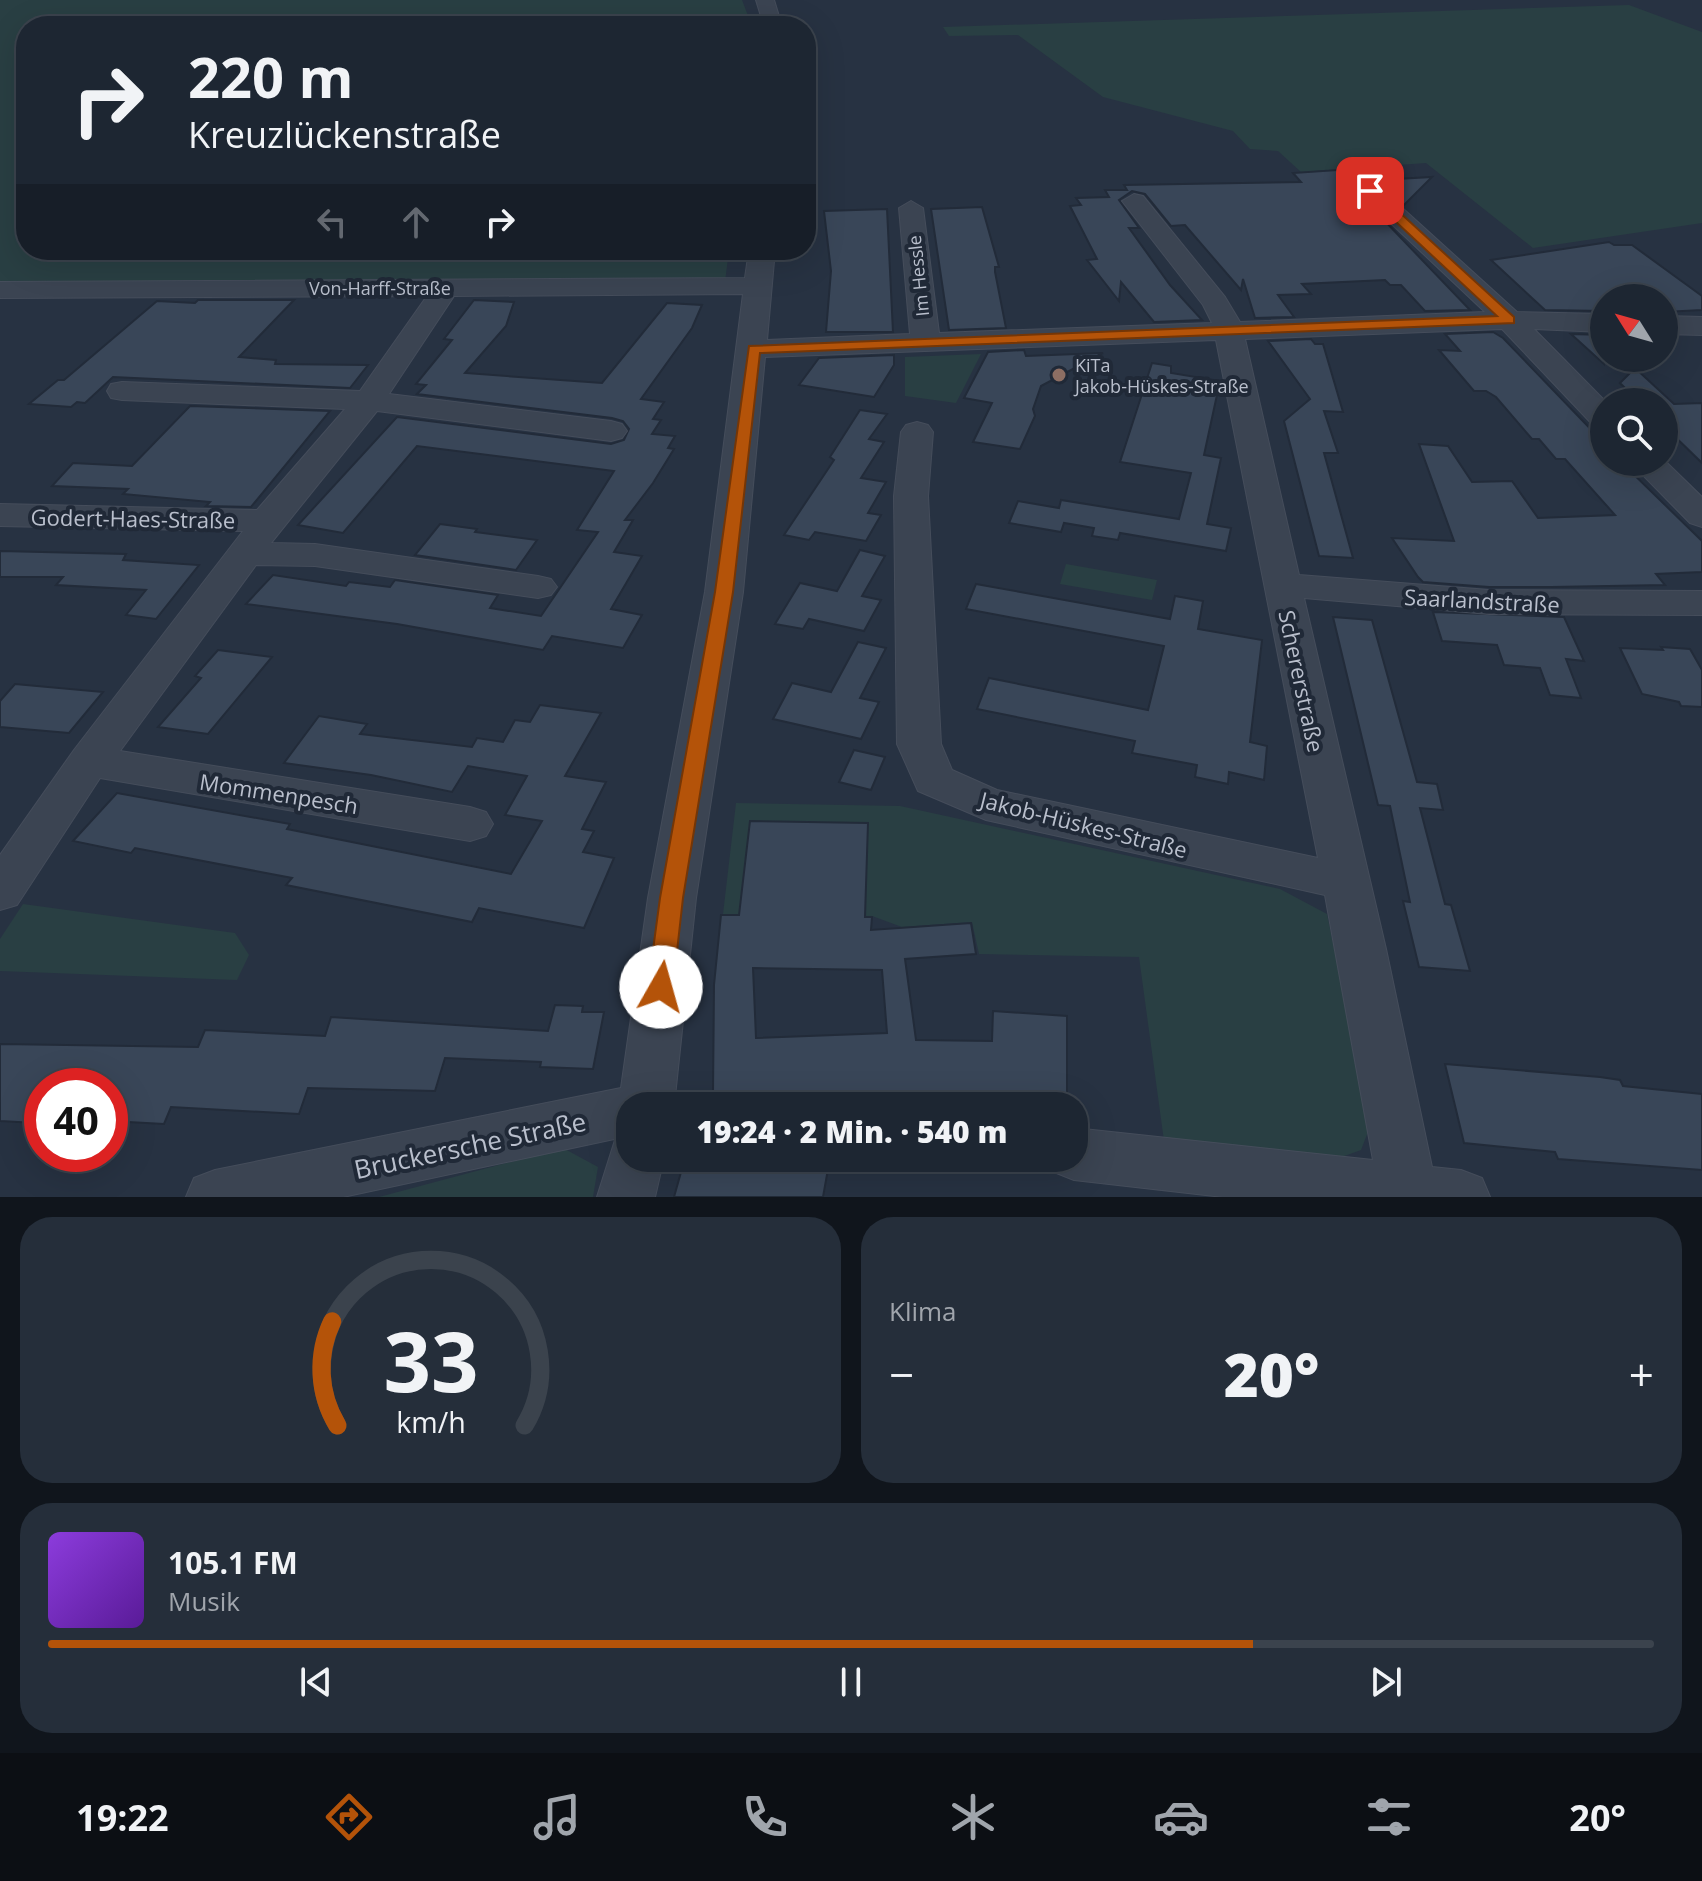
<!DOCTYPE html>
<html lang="de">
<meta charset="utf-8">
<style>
body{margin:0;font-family:"Open Sans",sans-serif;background:#252e3a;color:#f1f3f6;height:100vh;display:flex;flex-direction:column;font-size:30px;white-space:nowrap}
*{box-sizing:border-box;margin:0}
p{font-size:26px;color:#a0a5ac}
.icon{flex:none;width:44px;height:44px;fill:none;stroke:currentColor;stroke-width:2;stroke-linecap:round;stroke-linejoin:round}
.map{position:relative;height:1197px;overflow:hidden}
.sheet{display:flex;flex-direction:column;gap:20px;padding:20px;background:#10151c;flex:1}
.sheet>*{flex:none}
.guide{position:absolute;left:16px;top:16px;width:800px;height:244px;border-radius:32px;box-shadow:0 8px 32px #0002,0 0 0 2px #3b434d;background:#1d2632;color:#f1f3f6;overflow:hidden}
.needle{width:52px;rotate:307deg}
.fabs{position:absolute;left:1590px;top:284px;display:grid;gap:16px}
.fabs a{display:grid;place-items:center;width:88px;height:88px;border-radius:50%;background:#1d2632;box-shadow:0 8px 32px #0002,0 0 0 2px #3b434d;font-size:40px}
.speed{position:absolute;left:24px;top:1068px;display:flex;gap:16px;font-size:40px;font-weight:700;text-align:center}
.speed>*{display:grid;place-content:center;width:104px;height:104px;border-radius:50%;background:#1d2632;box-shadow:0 8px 32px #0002,0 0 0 2px #3b434d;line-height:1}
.speed .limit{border:12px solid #d22;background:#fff;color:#111}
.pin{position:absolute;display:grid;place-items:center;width:68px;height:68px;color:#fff;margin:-34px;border-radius:16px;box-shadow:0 4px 12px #0006}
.me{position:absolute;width:88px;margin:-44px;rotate:7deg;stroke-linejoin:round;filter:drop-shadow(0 0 6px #0008)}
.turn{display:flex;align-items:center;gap:28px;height:168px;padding:0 40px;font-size:36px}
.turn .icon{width:104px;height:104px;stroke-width:2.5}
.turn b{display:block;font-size:56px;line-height:68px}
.lanes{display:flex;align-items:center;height:76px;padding:0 40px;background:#0003;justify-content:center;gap:40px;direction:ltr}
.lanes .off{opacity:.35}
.big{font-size:60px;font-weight:800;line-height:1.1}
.sheet .card{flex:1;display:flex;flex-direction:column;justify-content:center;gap:12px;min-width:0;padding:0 28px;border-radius:32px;background:#252e3a}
.sheet .dial{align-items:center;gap:0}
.dial svg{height:208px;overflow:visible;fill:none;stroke:#3b434d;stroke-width:7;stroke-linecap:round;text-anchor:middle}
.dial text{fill:#f1f3f6;stroke:none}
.song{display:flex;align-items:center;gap:24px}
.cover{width:96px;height:96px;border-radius:12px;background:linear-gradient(135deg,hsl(270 70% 55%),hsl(270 70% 35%))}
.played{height:8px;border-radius:4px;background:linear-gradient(90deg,#b45309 75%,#3b434d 75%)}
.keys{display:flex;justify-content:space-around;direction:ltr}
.heat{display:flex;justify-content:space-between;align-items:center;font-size:44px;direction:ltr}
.sheet .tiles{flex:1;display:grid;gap:20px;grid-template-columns:1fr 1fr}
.card:last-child{grid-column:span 2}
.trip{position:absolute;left:616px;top:1092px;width:472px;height:80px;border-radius:32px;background:#1d2632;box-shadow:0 8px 32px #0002,0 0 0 2px #3b434d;font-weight:800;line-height:80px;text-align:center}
.dock{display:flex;height:128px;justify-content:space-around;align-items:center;background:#0c0f14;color:#a0a5ac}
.dock .icon{width:56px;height:56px}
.dock .active{color:#b45309}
.dock b{font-size:36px;color:#f1f3f6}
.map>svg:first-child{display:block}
.green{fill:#293f43}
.building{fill:#394658;stroke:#222b39;stroke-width:2;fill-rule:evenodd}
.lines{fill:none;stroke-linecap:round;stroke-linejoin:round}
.minor-casing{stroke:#454d5b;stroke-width:2}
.minor{fill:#3b4452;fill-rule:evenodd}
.route{fill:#b45309;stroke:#753606;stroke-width:2}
.education-dot{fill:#8d6e63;stroke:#202937;stroke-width:3}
.labels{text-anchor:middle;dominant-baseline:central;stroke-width:8;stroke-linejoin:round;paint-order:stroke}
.far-street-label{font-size:18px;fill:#b9bfcc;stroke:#202937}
.far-poi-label{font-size:18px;fill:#b9bfcc;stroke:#202937;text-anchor:start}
.street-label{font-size:22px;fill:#b9bfcc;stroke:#202937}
.near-street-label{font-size:26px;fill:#b9bfcc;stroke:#202937}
</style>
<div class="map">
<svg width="1702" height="1197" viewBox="0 0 1702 1197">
<rect width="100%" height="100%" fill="#273242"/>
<g class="green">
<path d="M0,0H742L752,26H26V250H729L725,282L0,285Z"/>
<path d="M1629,5L1702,32V223L1533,248L1426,163L1301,172L1278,151L1250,149L1233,131L1103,97L1018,35L949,36L943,27Z"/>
<path d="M981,354L956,403L905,396V357Z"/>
<path d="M1066,564L1157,580L1152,600L1060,584Z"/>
<path d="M736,803L900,806L1280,889L1327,914L1371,1124L1361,1150L1336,1159L1164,1141L1139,957L979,954L972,922L902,927L872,916L723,914Z"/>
<path d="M23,904L235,933L249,955L237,980L0,971V939Z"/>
<path d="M563,1148L598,1167L593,1197H379Z"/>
</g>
<g class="building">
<path d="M1367,168L1379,180L1432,177L1404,205L1379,183L1368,181L1355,190L1470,310L1425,311L1401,285H1390L1385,280L1302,284L1311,294L1278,295L1294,317L1255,318L1243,279L1241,290L1185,225L1171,226L1145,194L1132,191L1119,200L1139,228H1129L1170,285L1202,320L1154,322L1121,282L1119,301L1087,260L1097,259L1070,206L1081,205L1076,198L1109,197L1105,190H1127L1124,185L1301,182L1293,173Z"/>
<path d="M982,207L999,267H995V272L1006,328L949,330L931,209Z"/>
<path d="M887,209L893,332H826L831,271L824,211Z"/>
<path d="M1609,242L1614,245H1632L1702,296V310L1664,312V298H1604V311L1545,310L1491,260Z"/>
<path d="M198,300H294L239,357L276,360L275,364L368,365L350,388L113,377L85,403L77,402L71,407L29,404L58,380H64L157,301L195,303Z"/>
<path d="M474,300L514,302L506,326L465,373L602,383L667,303L702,305L692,328L641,399L664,402L653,419L661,420L652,434L675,436L668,448L674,449L653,483L625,520H633L614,552L642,556L611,609L642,615L623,648L552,636L543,650L397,624L246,604L273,575L346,586L349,582L390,587L395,580L498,595L490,608L541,616L598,532L577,530L614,471L417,446L343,533L298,525L397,417L611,444L624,440L629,429L623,421L612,418L417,394L426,385L416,384L452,340L444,339Z"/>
<path d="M1493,332L1503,338L1604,443V462H1621L1702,541V572L1656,574L1665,585L1551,587H1489L1423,582L1418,577L1392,538L1454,541L1419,444L1448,446L1472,482L1512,481L1538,518L1615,515L1565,459H1556L1539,439H1532L1496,397L1486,391H1474L1439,350L1460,351L1445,334Z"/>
<path d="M1571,334L1604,335V364Z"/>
<path d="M1311,339L1315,344H1323L1343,412L1324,411L1338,453H1324L1353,558L1319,556L1284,421L1310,399L1268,341Z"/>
<path d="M1024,350L1026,356L1103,353L1041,386L1033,409L1035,416L1020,449L973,442L992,403L964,398L988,352Z"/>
<path d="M894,355V365L874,397L799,385L819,358Z"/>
<path d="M1152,363L1171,366V373L1220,381L1204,455L1221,458L1207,524L1231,528L1226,551L1120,533L1118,540L1092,536L1094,528L1064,523L1061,532L1009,523L1018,501L1059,508L1061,500L1179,519L1191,473L1120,462Z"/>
<path d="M1635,368L1674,404L1702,403V463L1664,426V402H1639L1620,383Z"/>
<path d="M190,406L330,411L251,507L206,506L210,502L123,494L128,489L52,486L73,463L132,466Z"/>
<path d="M860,410L887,414L869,439L884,442L861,478L886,482L868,513L881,515L866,541L815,532L809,540L784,535L834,460L830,457Z"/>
<path d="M440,524L477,529L475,532L537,540L516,570L415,555Z"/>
<path d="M860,550L885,556L862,596L881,600L864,631L809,619L803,629L775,624L800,583L837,591Z"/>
<path d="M0,551L126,554L123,560L199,565L156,619L126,615L146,590L56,585L63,577H0Z"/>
<path d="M976,584L1170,619L1175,596L1203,601L1198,629L1262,640L1250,742L1267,746L1264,780L1229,772L1228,784L1195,777L1197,765L1132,753L1135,741L977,709L989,678L1148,710L1164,646L966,609Z"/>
<path d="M1433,612L1564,617L1584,661L1566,659L1581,698L1550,695L1540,668L1504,665L1497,645L1442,641Z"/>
<path d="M1333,617L1372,620L1417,782L1437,784L1443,810L1420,808L1445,904L1451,905L1470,971L1419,967L1403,901L1410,902L1390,806L1378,805Z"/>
<path d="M858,642L886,648L860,698L879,702L861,739L773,719L792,683L831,692Z"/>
<path d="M1661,647L1690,649L1702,670V707L1681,706L1679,702L1642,694L1620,648L1663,650Z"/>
<path d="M218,650L272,657L208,734L158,727L201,678L195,676Z"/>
<path d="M15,684L103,692L69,733L0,727V701Z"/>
<path d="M540,705L601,713L565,776L606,782L582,829L594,831L583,852L614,858L584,928L479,908L472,922L286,885L292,878L135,848L131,853L73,841L117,793L290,824L287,829L511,874L542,821L505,815L527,776L468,766L452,792L371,775L284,763L319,716L367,724L360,734L472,747L477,738L503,742L515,720L530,722Z"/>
<path d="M854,750L885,757L871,790L839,782Z"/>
<path d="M750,821L868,823L865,917H872L871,930L971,923L976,954L905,959L916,1040L992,1041L993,1011L1067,1016V1106H843L757,1097L758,1091L713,1093L714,985L721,915H739ZM753,968L882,970L887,1033L756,1038Z"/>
<path d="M555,1005L583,1006L582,1012H604L593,1069L540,1067L541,1062L445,1058L435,1091L308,1088L299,1114L171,1107L164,1124L110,1121V1086H42V1111L36,1123L0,1121V1044L198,1047L205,1030L325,1036L331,1017L548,1031Z"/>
<path d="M1445,1064L1600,1077L1620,1080L1623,1086L1702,1094V1170L1558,1159L1555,1152L1464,1143Z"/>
<path d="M685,1158H830L823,1197H674Z"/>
</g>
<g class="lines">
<defs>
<g id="minor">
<path d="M756,0H774L782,26H764Z"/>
<path d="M1370,184L1378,186L1517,312L1604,314V332L1534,329L1606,402L1604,428L1593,425L1502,329L1245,339L1299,575L1489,590L1702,591V615L1489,614L1304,598L1386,949L1432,1167L1461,1170L1482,1178L1490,1197H1223L1074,1180L1054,1172L1047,1158H1074V1128L1373,1160L1325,895L986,820L918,791L897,744L894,496L901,432L906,425L917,422L928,425L933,432L928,496L941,744L952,770L997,790L1318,858L1216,340L765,357L743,592L696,898L674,1106H630V1158H664L655,1197H597L615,1140L619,1138L343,1197H186L194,1178L215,1170L621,1088L648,898L705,592L743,294L454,296L389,394L611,421L622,424L627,431L622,438L611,441L377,411L271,543L315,544L538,576L551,579L557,587L551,595L538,598L315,566L256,565L120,751L470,807L486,812L493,824L486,836L470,841L100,778L17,905L0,910V855L74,750L243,531L0,526V504L257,510L345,409L122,400L111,398L107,391L111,384L122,382L360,391L427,296L0,298V282L745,278L749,250H775L767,340L910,334L899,208L911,201L923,208L939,333L1212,323L1203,305L1122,201L1134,194L1143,196L1225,297L1240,322L1485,312L1362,196L1358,191Z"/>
<path d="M1664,316L1702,317V335L1664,334Z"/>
<path d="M1664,460L1702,497V527L1690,523L1630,462Z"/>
</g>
</defs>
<use href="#minor" class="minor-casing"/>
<use href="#minor" class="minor"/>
</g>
<path class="route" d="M1366,189H1374L1514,317V323L760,353L733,592L683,898L673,987L670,994L661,997L652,994L648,987L660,898L715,592L749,346L1497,316L1366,194Z"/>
<circle class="education-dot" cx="1059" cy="375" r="8"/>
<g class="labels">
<g class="far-street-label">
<text transform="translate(918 276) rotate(-96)">Im Hessle</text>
<text x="380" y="288">Von-Harff-Straße</text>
</g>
<g class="far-poi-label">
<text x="1075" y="365">KiTa<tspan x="1075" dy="21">Jakob-Hüskes-Straße</tspan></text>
</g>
<g class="street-label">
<text transform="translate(133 518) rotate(1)">Godert-Haes-Straße</text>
<text transform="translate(1482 600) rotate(3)">Saarlandstraße</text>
<text transform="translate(1302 681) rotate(78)">Schererstraße</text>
<text transform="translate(279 793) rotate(9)">Mommenpesch</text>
<text transform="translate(1084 824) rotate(14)">Jakob-Hüskes-Straße</text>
</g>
<g class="near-street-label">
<text transform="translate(470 1145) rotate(-12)">Bruckersche Straße</text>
</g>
</g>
</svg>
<div class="fabs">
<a><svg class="needle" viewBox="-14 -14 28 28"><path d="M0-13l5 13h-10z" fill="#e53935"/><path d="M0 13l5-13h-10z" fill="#a0a5ac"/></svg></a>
<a><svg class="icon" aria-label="search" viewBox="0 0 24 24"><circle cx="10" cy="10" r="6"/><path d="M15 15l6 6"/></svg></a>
</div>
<div class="speed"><div class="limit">40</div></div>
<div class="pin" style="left:1370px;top:191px;background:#d93025"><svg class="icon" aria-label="arrive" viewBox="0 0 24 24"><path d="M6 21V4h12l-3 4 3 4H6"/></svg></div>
<svg class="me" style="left:661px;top:987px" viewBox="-20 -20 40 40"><circle r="19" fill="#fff"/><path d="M0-13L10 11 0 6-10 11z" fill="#b45309"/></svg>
<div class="trip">19:24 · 2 Min. · 540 m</div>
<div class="guide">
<div class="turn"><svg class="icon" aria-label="right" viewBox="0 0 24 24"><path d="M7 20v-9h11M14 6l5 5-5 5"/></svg><div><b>220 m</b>Kreuzlückenstraße</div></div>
<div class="lanes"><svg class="icon off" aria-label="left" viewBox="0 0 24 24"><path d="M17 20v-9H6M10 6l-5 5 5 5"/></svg><svg class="icon off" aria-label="ahead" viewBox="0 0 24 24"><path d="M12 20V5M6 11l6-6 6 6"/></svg><svg class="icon" aria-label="right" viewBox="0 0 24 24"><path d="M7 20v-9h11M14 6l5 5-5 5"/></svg></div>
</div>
</div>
<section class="sheet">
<div class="tiles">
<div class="card dial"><svg viewBox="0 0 100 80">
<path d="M14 69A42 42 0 1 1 86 69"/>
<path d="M14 69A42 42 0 0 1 12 29" stroke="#b45309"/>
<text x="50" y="56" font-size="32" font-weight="700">33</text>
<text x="50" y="72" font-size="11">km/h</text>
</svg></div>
<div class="card"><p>Klima</p>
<div class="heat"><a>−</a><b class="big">20°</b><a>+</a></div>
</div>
<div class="card">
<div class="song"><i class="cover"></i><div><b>105.1 FM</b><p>Musik</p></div></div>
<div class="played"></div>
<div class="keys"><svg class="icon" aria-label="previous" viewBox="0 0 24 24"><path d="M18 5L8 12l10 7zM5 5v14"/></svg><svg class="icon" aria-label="pause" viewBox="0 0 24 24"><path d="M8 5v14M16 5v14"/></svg><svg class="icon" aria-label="next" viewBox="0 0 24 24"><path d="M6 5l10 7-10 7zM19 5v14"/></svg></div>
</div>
</div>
</section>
<nav class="dock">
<b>19:22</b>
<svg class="icon active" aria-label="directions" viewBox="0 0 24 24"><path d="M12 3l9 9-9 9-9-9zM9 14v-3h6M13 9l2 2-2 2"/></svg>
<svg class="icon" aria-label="music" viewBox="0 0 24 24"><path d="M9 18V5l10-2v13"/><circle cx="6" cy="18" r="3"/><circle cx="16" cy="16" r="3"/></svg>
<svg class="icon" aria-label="phone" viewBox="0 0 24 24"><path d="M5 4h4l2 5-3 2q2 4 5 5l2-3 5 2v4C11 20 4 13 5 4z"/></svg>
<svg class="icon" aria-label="climate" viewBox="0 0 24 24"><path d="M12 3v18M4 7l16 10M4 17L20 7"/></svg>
<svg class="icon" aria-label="car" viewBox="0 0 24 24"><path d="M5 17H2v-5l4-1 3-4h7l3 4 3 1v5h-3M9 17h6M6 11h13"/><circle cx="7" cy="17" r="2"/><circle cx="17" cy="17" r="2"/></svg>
<svg class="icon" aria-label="filters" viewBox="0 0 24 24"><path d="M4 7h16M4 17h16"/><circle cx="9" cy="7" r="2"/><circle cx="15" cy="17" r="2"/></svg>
<b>20°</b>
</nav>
